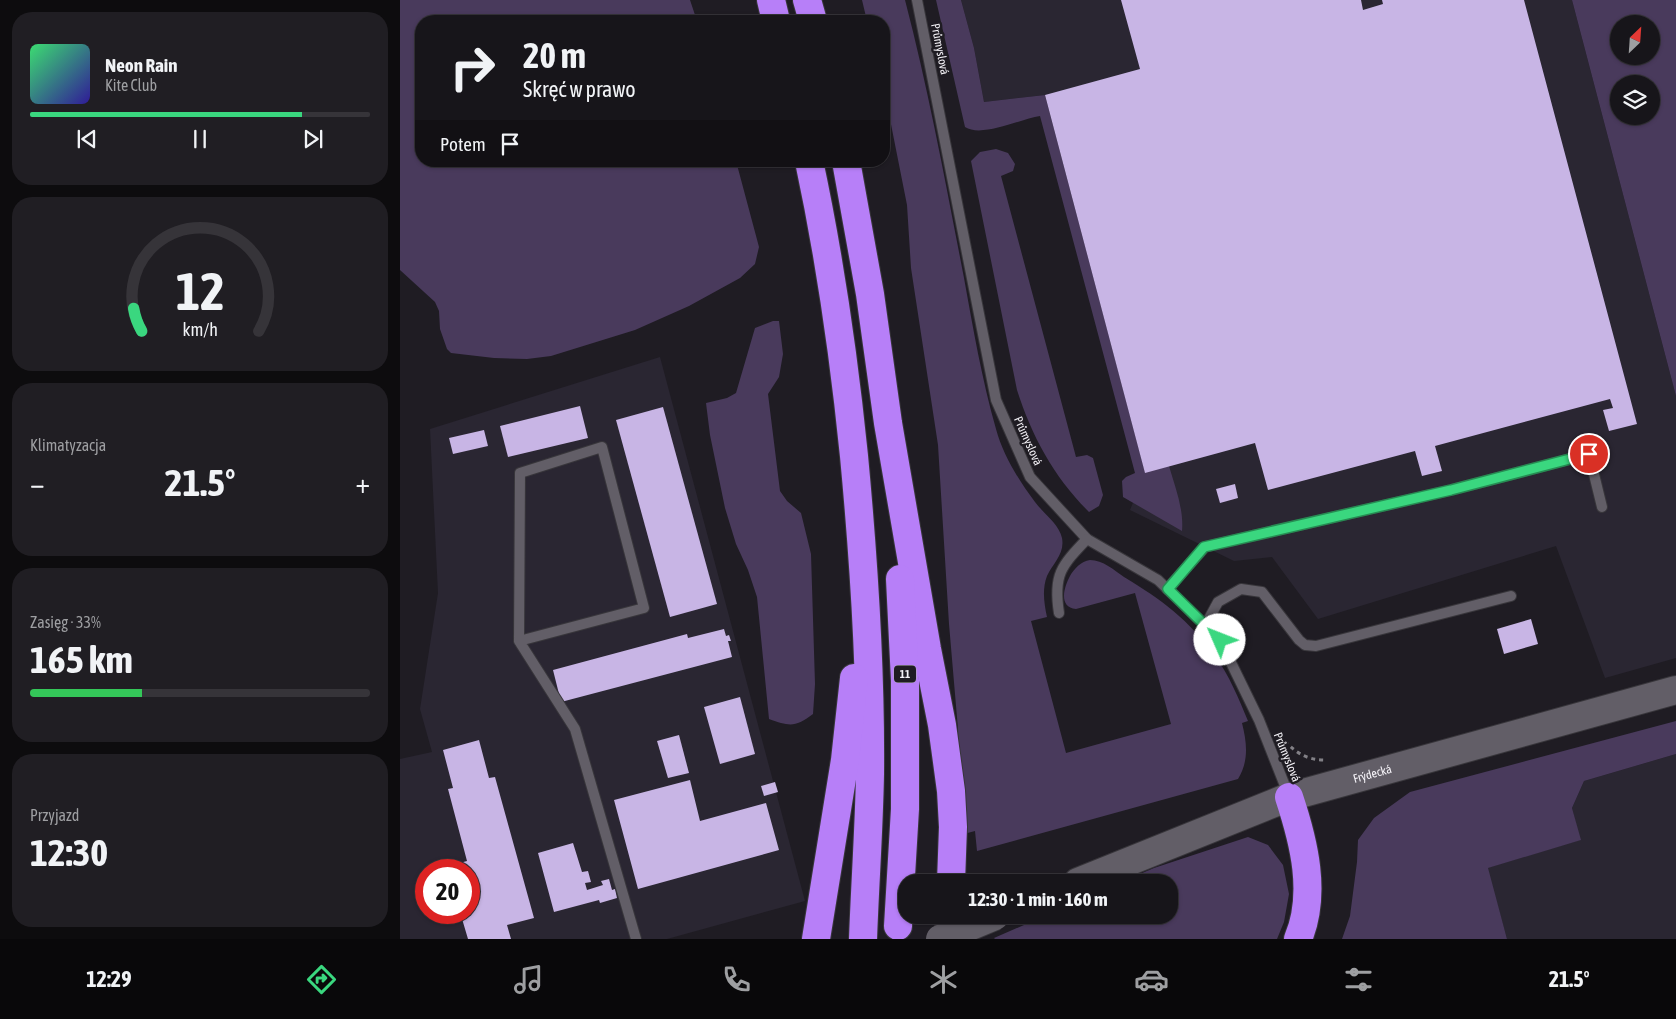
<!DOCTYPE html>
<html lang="pl">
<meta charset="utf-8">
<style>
body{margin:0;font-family:"Asap Condensed",sans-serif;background:#201e23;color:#f1f3f6;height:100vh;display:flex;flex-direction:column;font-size:19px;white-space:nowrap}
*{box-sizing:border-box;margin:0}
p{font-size:16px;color:#9e9fa2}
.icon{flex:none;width:28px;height:28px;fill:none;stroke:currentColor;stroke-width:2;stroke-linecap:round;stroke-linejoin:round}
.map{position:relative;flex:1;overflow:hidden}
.side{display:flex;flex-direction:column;gap:12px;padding:12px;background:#0d0c0e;width:400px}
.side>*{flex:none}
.top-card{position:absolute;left:15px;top:15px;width:475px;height:152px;border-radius:20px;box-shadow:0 1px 4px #0004,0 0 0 1px #363439;background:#17151a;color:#f1f3f6;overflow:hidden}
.needle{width:32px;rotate:25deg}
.controls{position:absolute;left:1210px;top:15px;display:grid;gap:10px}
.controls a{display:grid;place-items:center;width:50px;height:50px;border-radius:50%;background:#17151a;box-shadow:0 1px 4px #0004,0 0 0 1px #363439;font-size:25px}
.speed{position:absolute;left:15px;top:859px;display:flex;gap:10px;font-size:25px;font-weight:700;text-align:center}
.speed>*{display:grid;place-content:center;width:65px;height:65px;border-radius:50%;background:#17151a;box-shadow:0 1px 4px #0004,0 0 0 1px #363439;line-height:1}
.speed .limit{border:8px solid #d22;background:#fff;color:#111}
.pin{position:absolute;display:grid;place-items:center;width:42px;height:42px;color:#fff;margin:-21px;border:2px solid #fff;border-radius:50%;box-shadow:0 1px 5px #0007}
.me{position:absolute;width:55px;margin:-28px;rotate:314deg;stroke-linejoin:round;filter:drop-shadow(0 0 4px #0008)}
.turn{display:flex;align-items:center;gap:18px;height:105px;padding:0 25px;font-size:22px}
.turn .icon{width:65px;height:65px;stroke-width:2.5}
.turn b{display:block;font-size:35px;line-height:42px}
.then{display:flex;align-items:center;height:48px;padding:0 25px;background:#0003;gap:10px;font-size:19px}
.big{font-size:38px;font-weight:700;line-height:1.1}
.side .tile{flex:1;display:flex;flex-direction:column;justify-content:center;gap:8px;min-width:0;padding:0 18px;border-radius:20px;background:#201e23}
.side .dial{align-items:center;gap:0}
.dial svg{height:130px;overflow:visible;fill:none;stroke:#363439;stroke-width:7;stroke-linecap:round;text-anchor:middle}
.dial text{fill:#f1f3f6;stroke:none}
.song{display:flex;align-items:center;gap:15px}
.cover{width:60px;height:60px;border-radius:8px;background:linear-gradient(135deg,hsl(140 70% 55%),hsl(250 70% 35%))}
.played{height:5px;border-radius:2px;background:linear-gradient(90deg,#3ad77f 80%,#363439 80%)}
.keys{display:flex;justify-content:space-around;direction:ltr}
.heat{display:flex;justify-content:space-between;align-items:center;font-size:28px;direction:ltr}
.charge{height:8px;border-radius:4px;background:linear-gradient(90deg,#34c759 33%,#363439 0)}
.trip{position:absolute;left:498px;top:874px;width:280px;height:50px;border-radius:20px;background:#17151a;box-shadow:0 1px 4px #0004,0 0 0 1px #363439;font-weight:700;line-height:50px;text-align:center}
.dock{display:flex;height:80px;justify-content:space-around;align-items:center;background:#09080a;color:#9e9fa2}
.dock .icon{width:35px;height:35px}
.dock .selected{color:#3ad77f}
.dock b{font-size:22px;color:#f1f3f6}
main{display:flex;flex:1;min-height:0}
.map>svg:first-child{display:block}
.built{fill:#2a2632;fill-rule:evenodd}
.green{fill:#493a5c;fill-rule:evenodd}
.building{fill:#c8b5e5}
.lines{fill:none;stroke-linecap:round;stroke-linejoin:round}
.highway-tunnel{stroke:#3f3c43;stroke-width:28;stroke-dasharray:28 14;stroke-linecap:butt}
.lane-casing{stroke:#38363b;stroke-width:12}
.secondary-casing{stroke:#38363b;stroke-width:30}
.highway-casing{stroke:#38363b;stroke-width:30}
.path{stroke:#828086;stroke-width:3;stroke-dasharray:4 4;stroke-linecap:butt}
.lane{stroke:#625e67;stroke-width:10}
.secondary{stroke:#625e67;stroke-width:28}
.highway{stroke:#b77ff8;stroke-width:28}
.secondary-bridge-casing{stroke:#38363b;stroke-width:30;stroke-linecap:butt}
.secondary-bridge{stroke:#625e67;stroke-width:28}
.route-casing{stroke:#268c53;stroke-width:12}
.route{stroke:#3ad77f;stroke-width:9}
.labels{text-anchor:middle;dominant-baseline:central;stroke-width:5;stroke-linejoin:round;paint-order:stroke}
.shield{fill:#1f1c23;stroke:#b5b2b8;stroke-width:1}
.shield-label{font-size:11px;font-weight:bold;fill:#f5f3f8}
.street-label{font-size:12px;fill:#f5f3f8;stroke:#1f1c23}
</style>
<main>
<section class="side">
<div class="tile">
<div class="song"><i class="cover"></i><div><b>Neon Rain</b><p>Kite Club</p></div></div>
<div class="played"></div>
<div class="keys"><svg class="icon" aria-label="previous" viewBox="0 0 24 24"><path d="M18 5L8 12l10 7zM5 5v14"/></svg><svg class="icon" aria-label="pause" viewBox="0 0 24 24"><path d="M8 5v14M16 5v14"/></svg><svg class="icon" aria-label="next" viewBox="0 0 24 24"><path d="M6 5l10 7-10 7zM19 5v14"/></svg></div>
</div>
<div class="tile dial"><svg viewBox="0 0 100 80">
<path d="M14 69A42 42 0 1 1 86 69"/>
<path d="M14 69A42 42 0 0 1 9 55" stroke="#3ad77f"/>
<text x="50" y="56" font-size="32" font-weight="700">12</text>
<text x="50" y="72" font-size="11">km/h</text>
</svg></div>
<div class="tile"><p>Klimatyzacja</p>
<div class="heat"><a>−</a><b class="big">21.5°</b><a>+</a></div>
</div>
<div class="tile"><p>Zasięg · 33%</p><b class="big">165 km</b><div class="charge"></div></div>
<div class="tile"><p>Przyjazd</p><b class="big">12:30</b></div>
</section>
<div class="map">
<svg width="1276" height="939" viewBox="0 0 1276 939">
<rect width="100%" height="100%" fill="#1f1c23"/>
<g class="built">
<path d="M561,0H1172L1276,396V658L1205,678L1156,546L918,619L872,557L834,561L730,510L745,473L645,95L584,102L574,48Z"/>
<path d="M260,357L405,901L267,939H0V759L32,752L20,709L38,593L30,429ZM26,870H69V912H26Z"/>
<path d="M1276,754V939H1107L1087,868L1180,840L1172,808L1184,781Z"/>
</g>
<g class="green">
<path d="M0,0H290L297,21H21V161H336L359,247L355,264L340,278L289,306L235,330L151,356L127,359L94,358L51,353L47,349L40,329L39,311L35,302L0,270Z"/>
<path d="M462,0H505C529,92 546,185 564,278C573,328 582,380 596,429C603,455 619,481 635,502C643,513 659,524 662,538C665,554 653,563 647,576C642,589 644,603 647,617L631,621L666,753L771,724L735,593L676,609C658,607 664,587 670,576C674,569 681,561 690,560C703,560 714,570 724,577C762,600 788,619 815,656C829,675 839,699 848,721L842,723C847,743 849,761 838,779L577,851L575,831L560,835L558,729L549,624L538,445L511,268L507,205L484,89V21H467Z"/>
<path d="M536,0H561L574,48L584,102L645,95L745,472L769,466C775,487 784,509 782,531L723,497L722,481L726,477L735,473L640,116C620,119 582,138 565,127Z"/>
<path d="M1172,0H1276V396ZM1219,24H1251V56H1219ZM1219,84H1251V116H1219Z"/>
<path d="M596,149L608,153L615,164L613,171L601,176L676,457L687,455L693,458L703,495L699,506L689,512C654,477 632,437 617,390L571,161L580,152Z"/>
<path d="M373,321H379L383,354L379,377L368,394L380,491L387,501L401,513L411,554L415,684L413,714C395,728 389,726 369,719L357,597L348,570L336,544L325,508L310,435L306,403L327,398L336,393L355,328Z"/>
<path d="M1276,721V754L1184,781L1172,808L1181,840L1088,868L1107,939H942L950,916L957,862L958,840L974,818L1010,792Z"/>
<path d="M848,837L868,845L883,865L889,894L884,922L877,939H595L594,938L647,915H769V882H721L754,868Z"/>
</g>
<g class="building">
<path d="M721,0H961L963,10L983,4L982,0H1124L1237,424L1209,431L1203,410L1213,408L1210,399L1035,446L1042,471L1022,476L1015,451L868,490L855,443L745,473L645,95L740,69Z"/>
<path d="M180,406L188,438L108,457L100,426Z"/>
<path d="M263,407L317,604L270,617L216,420Z"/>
<path d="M84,430L88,446L53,454L49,438Z"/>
<path d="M835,484L838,498L820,503L816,489Z"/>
<path d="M1131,619L1138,644L1104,654L1097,629Z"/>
<path d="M324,629L326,636L329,635L331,641H328L332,657L161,702L153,670L287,634L288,638Z"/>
<path d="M340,697L355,754L320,764L304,707Z"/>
<path d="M279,735L289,773L268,778L257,741Z"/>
<path d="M79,740L89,778L95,777L134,918L107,925L111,939H68L60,912H69V870H49L48,866L67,861L48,789L53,788L43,750Z"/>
<path d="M290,780L300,821L366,803L379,850L238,889L214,800Z"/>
<path d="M375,782L378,792L364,796L361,786Z"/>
<path d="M173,843L182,872L188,871L191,882L185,883L187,890L203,885L201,881L209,879L212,890L215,889L217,898L200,903L199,900L154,912L138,853Z"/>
</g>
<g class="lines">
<path class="highway-tunnel" d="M548,939L549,915"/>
<defs>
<g id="lane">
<path d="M517,0L596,400L630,477L687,539L758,580L820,640L859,720L889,796"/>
<path d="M767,589L805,547L1051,490L1189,454L1202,507"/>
<path d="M659,613C653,575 661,566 687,539"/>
<path d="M805,626L818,602L841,589L862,592L899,640L905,645L916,646L1111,596"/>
<path d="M119,641L244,608L202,447L120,473L119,641L175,729L236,939"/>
</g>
<g id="secondary">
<path id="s1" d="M678,882L889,797L1276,690"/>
</g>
<g id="highway">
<path d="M371,0L376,21"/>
<path d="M407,0L413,21"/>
<path d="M409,161C430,259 444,357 454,456C464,562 471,668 470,774C469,829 465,884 463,939"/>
<path d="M446,161L470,294L488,423L527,649L542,725L551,791L553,827L551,882"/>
<path d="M889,797C904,842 917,894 898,939"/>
<path d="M498,926L505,809V681L500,579"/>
<path d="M416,939L445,760L454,678"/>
</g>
</defs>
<use href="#lane" class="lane-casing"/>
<use href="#secondary" class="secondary-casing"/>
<use href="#highway" class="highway-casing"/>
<path class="path" d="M885,741C897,754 908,760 925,760"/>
<use href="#lane" class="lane"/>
<use href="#secondary" class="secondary"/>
<use href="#highway" class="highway"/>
<defs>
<path id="secondary-bridge" d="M540,939L595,916"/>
</defs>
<use href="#secondary-bridge" class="secondary-bridge-casing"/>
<use href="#secondary-bridge" class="secondary-bridge"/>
</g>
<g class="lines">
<defs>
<path id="route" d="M820,640L768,589L804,547L1051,490L1189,454"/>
</defs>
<use href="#route" class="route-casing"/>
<use href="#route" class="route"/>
</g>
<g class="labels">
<rect class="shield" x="494" y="665.5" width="22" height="17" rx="4"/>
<g class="shield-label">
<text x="505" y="674">11</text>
</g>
<g class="street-label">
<text transform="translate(540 49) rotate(79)">Průmyslová</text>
<text transform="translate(628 441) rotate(66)">Průmyslová</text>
<text transform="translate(887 757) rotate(68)">Průmyslová</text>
<text stroke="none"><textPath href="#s1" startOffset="314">Frýdecká</textPath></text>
</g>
</g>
</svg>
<div class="controls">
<a><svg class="needle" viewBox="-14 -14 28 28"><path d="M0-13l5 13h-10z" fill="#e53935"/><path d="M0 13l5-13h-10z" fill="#9e9fa2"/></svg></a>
<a><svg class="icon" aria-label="layers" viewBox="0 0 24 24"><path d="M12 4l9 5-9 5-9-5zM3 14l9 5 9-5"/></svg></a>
</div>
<div class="speed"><div class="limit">20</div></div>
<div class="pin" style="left:1189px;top:454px;background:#d93025"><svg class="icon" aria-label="arrive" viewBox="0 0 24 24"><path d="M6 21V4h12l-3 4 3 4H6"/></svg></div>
<svg class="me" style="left:820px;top:640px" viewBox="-20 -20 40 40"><circle r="19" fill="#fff"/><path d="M0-13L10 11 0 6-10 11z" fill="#3ad77f"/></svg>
<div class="trip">12:30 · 1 min · 160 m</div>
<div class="top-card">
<div class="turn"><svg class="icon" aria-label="right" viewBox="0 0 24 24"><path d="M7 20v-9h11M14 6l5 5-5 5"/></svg><div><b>20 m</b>Skręć w prawo</div></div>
<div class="then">Potem<svg class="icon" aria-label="arrive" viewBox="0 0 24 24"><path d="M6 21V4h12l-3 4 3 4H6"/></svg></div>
</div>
</div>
</main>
<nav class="dock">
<b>12:29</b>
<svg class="icon selected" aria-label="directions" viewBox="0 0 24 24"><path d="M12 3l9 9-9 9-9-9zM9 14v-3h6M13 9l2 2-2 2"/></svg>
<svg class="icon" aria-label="music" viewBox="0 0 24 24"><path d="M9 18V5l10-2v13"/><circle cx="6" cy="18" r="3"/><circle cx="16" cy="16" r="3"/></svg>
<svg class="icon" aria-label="phone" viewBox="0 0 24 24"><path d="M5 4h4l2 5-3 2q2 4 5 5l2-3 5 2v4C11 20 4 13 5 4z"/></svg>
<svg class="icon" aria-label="climate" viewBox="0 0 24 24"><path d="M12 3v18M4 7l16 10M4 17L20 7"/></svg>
<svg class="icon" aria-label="car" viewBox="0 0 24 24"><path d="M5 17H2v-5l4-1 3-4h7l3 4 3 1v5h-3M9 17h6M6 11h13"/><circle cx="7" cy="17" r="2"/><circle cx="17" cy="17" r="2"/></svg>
<svg class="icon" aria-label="filters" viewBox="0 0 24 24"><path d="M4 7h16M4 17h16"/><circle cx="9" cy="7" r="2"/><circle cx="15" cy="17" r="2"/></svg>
<b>21.5°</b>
</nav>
